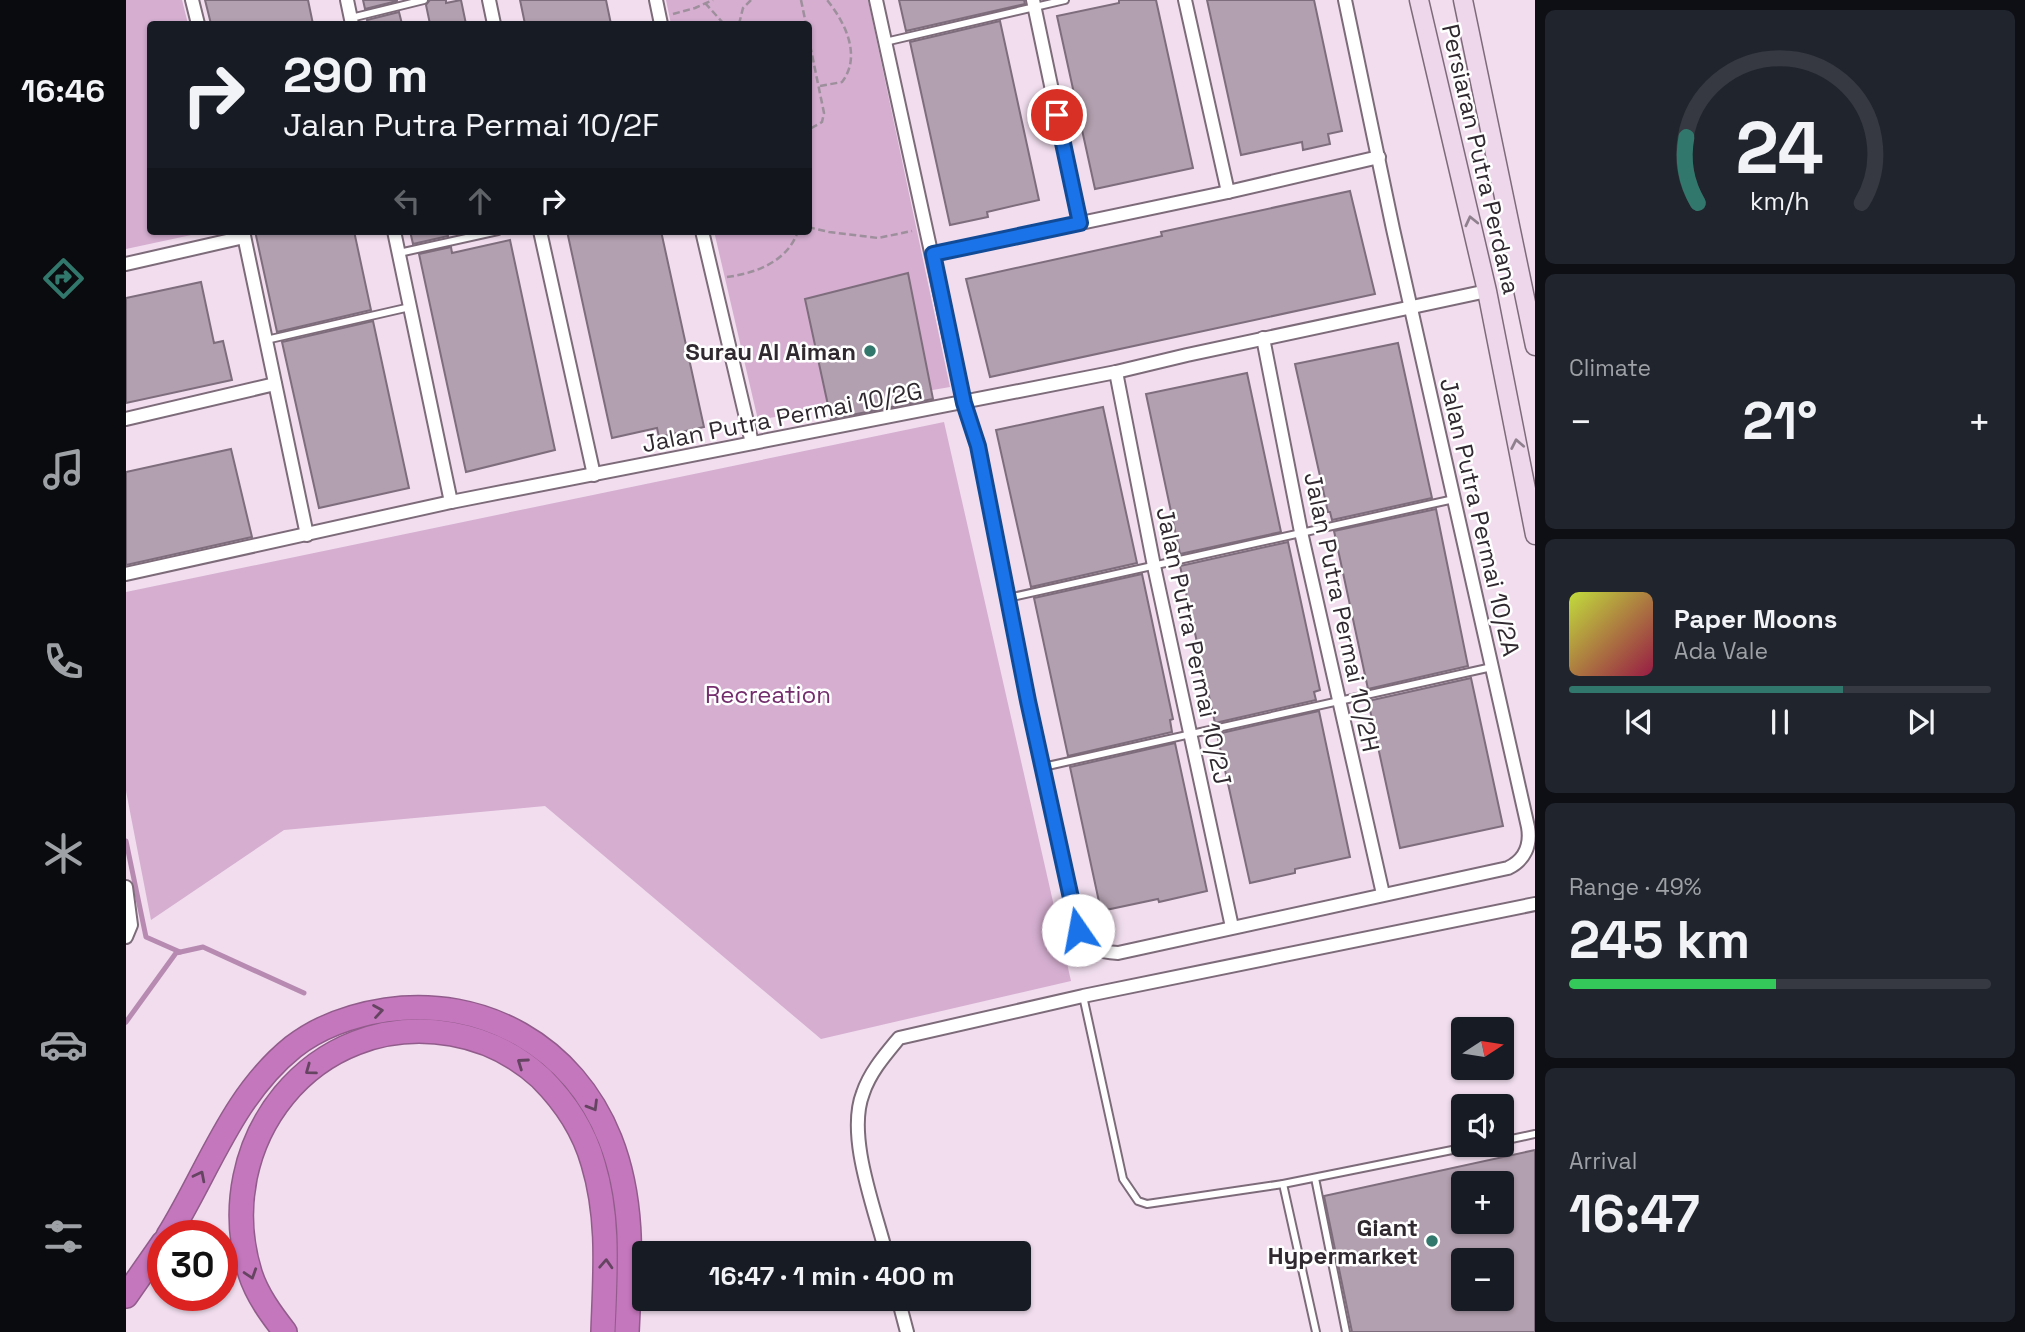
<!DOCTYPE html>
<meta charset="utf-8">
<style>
body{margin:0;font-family:"Space Grotesk",sans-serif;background:#20242c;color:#f1f3f6;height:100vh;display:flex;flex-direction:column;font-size:26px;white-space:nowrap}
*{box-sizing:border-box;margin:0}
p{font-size:23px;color:#9ea1a6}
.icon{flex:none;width:38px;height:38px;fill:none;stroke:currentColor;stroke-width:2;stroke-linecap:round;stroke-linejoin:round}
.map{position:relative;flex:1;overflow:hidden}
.drawer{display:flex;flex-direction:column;gap:10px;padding:10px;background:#0d0f14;width:490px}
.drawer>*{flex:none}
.hud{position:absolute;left:21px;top:21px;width:665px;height:214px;border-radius:7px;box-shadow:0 2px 5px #0004;background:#171b24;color:#f1f3f6;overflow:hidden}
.needle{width:46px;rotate:78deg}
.controls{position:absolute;left:1325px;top:1017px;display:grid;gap:14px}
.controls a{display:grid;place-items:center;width:63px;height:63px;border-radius:7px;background:#171b24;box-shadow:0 2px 5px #0004;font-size:35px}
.speed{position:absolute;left:21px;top:1220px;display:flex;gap:14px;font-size:35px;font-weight:700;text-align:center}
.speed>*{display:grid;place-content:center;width:91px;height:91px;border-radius:50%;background:#171b24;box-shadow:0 2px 5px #0004;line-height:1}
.speed .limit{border:10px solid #d22;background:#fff;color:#111}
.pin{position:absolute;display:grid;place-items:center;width:60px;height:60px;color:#fff;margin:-30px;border:4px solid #fff;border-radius:50%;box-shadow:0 2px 7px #0007}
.me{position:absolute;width:77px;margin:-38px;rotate:348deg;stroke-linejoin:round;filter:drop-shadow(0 0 5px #0008)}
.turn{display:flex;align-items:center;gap:24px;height:147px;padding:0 21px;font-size:32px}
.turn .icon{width:91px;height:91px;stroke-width:2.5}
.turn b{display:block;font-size:49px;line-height:60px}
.lanes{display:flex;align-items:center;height:66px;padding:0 21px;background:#0003;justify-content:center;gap:35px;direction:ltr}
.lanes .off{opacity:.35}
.big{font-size:52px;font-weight:700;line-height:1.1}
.drawer .tile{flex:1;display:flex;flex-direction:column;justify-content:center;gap:10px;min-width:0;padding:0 24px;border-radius:10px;background:#20242c}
.drawer .dial{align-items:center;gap:0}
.dial svg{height:182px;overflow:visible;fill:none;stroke:#363941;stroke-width:7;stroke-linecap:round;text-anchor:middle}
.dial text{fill:#f1f3f6;stroke:none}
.song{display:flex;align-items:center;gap:21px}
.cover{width:84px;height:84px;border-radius:10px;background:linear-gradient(135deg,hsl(70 70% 55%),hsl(340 70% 35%))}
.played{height:7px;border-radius:4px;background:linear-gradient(90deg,#32776c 65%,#363941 65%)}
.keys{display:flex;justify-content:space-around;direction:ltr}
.heat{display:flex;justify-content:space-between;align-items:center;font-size:38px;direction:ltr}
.charge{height:10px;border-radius:5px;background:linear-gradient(90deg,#34c759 49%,#363941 0)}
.trip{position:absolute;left:506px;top:1241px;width:399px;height:70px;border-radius:7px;background:#171b24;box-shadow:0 2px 5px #0004;font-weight:700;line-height:70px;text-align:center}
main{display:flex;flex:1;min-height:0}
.dock{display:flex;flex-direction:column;width:126px;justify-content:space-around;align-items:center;background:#090b0e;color:#9ea1a6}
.dock .icon{width:49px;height:49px}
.dock .active{color:#32776c}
.dock b{font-size:32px;color:#f1f3f6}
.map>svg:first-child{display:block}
.green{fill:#d5aed0}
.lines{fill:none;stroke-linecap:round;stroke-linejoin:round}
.stream{stroke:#b78ab2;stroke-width:5}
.building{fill:#b29faf;stroke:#7e6d7c;stroke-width:2;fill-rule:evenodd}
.lane-casing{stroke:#7d6b7a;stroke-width:10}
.street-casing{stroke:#7d6b7a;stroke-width:16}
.secondary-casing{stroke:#7d6b7a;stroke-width:21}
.highway-casing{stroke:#915c8b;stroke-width:26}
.path{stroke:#9d8f9b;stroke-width:2.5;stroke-dasharray:7 3.5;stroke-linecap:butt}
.lane{stroke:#fff;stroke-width:6}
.street{stroke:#fff;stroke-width:12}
.secondary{stroke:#eed6eb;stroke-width:18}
.highway{stroke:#c577bd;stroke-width:23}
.oneway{stroke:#8f808d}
.oneway2{stroke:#644461}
.route-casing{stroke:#114b97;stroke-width:18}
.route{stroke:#1a73e8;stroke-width:12}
.poi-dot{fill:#32776c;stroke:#fff;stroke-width:2.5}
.labels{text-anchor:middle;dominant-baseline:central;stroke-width:5;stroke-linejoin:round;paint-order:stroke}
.street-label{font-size:24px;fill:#30292f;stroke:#fff}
.poi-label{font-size:24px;font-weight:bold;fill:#30292f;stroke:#fff;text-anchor:end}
.park-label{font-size:24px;fill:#732d6d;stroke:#fff}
</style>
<main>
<nav class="dock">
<b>16:46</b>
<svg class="icon active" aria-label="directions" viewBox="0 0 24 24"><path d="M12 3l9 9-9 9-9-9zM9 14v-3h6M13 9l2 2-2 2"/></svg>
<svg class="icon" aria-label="music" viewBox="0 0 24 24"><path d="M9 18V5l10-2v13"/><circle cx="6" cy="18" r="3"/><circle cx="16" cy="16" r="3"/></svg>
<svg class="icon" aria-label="phone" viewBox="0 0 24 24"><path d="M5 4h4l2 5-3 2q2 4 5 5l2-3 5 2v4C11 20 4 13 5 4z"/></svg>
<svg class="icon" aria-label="climate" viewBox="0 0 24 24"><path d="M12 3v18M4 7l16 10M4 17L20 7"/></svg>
<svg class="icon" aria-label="car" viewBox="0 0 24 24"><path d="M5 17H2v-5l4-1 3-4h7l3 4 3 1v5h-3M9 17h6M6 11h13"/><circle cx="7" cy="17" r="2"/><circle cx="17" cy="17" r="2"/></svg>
<svg class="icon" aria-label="filters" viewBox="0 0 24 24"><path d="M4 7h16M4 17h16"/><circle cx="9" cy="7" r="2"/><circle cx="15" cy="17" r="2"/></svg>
</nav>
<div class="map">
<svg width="1409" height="1332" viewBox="0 0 1409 1332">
<rect width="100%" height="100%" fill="#f1ddee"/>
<g class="green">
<path d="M0,0H56L62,24H24V231H84L0,249Z"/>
<path d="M540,0H742L824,387L632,420L588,231H682V24H545Z"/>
<path d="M818,422L945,981L695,1039L419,806L158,830L25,920L0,791V592Z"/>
</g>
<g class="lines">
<g class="stream">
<path d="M0,841L20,937L54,952"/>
<path d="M0,1022L50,953L77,947L178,993"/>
</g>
</g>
<g class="building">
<path d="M79,0H182L187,24H85Z"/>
<path d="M237,0H271V1L239,9Z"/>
<path d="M304,0H320V3L335,0L340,24H304L300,5Z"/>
<path d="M394,0H480L485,24H399Z"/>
<path d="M773,0H898L899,4L780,31Z"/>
<path d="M993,0H1030L1067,168L969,189L931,16L993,3Z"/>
<path d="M1081,0H1188L1216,131L1202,134L1204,144L1177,150L1176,142L1115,155Z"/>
<path d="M273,12L276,24H242L241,20Z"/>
<path d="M874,21L913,200L861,212L862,217L824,225L784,42Z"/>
<path d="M1224,191L1249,294L864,377L840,279L1036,236L1035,232Z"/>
<path d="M129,231H228L245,310L151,332Z"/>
<path d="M284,231H321L322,236L287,244Z"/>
<path d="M441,231H535L578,427L533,437L531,428L486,438Z"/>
<path d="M384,240L429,450L340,472L293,254L325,247L326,253Z"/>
<path d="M782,273L807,399L705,419L679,299Z"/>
<path d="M75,282L88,343L97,341L106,380L0,403V298Z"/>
<path d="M247,321L283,488L193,508L156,342Z"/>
<path d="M1272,343L1306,498L1206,520L1204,512H1202L1169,364Z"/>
<path d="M1121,373L1155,532L1054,554L1020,394Z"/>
<path d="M977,407L1011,563L905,587L870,430Z"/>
<path d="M105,449L126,537L0,565V472Z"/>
<path d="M1310,509L1342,666L1242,689L1208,531Z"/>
<path d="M1162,542L1194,690L1188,692L1190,700L1089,723L1054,566Z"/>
<path d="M1016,574L1047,719L1044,720L1046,732L942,756L908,598Z"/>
<path d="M1345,678L1377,826L1274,848L1242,701Z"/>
<path d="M1193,711L1224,857L1169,869V873L1124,883L1091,734Z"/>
<path d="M1049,743L1081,891L1033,902L1032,899L975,911L944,767Z"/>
<path d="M1409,1150V1332H1226L1198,1196ZM1337,1183H1376V1222H1337ZM1337,1260H1376V1298H1337Z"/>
</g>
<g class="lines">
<defs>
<g id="lane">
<path d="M225,18L298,0"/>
<path d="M759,42L939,0"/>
<path d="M273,253L372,231"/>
<path d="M140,340L284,307"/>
<path d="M882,598L1328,499"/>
<path d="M917,767L1366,667"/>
<path d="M957,996L997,1179L1012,1201L1021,1204L1157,1184L1356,1144"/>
<path d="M1376,1141L1409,1134"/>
<path d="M1189,1178L1220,1332"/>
<path d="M1157,1184L1190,1332"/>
</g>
<g id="street">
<path d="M66,0L72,24"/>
<path d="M221,0L226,24"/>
<path d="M363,0L368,24"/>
<path d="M530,0L535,24"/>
<path d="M750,0L838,403L852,446L902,700L952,930C961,948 973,952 992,953L1382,868C1399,860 1405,845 1402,827L1267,229L1219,0"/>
<path d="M907,0L954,223"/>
<path d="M1059,0L1102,192"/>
<path d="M117,231L181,535"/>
<path d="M268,231L325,502"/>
<path d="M414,231L468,475"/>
<path d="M576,231L626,443"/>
<path d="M807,254L1102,192L1253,157"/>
<path d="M0,264L118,237"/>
<path d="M1137,338L1175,532L1257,894"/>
<path d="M990,372L1028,566L1106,927"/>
<path d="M0,419L149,384"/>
<path d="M0,574L325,502L990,372L1061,355L1361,291"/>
<path d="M0,887L5,925L0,937"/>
<path d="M760,1253C749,1209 720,1136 737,1093C744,1072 759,1055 773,1038L957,996L1409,904"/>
<path d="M772,1298L781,1332"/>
</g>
<g id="secondary">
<path d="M1293,0L1361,291L1409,535"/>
<path d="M1337,0L1409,346"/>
</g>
<g id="highway">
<path d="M42,1236C82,1172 106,1096 167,1047C193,1027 227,1015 260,1010C357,996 447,1046 484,1139C509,1202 504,1266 501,1332"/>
<path d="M0,1296L37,1243"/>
<path d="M159,1332C145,1314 131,1295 124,1273C84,1142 187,1010 326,1034C360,1040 390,1055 415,1078C439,1102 458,1131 467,1163C484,1219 479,1275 477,1332"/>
</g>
</defs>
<use href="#lane" class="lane-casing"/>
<use href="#street" class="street-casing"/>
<use href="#secondary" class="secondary-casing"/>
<use href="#highway" class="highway-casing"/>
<g class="path">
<path d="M675,0L680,24"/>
<path d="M579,3L598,24"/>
<path d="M547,14L569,8L587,0"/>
<path d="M613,24L617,8L625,0"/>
<path d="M682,35L698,113L696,122L682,130"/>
<path d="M694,86L716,82C736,56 719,22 701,0"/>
<path d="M682,227L703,232L752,238L786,231"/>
<path d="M601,277C631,273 662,261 672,231"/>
</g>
<use href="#lane" class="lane"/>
<use href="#street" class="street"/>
<use href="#secondary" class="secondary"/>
<use href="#highway" class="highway"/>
</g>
<defs><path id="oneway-chevron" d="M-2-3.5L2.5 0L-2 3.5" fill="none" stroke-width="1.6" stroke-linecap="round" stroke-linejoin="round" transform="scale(1.75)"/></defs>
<g class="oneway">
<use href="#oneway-chevron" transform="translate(1345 221) rotate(-103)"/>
<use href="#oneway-chevron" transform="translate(1391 444) rotate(-101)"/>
</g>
<g class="oneway2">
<use href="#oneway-chevron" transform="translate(252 1011) rotate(-9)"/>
<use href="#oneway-chevron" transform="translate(396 1063) rotate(-145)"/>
<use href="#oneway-chevron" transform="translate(184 1070) rotate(144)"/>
<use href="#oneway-chevron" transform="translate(467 1106) rotate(59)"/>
<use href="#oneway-chevron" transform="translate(74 1176) rotate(-63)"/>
<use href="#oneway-chevron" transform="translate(480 1264) rotate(-87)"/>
<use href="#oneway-chevron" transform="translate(125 1274) rotate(72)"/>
</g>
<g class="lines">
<defs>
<path id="route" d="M931,115L954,223L807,254L838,403L852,446L902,701L952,930"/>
</defs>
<use href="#route" class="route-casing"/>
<use href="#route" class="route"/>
</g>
<g class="poi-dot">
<circle cx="744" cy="351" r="7"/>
<circle cx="1306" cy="1241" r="7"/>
</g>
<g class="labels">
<g class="street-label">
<text transform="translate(1355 159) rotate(77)">Persiaran Putra Perdana</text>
<text transform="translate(656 417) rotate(-11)">Jalan Putra Permai 10/2G</text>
<text transform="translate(1354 517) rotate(77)">Jalan Putra Permai 10/2A</text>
<text transform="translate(1216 612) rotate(78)">Jalan Putra Permai 10/2H</text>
<text transform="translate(1068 646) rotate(78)">Jalan Putra Permai 10/2J</text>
</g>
<g class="poi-label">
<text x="730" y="351">Surau Al Aiman</text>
<text x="1292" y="1227">Giant<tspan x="1292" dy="28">Hypermarket</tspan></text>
</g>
<g class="park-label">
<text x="642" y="694">Recreation</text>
</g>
</g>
</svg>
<div class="controls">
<a><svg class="needle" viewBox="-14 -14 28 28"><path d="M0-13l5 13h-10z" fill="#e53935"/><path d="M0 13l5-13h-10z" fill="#9ea1a6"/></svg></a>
<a><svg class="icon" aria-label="sound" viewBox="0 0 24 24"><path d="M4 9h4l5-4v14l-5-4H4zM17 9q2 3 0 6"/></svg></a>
<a>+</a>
<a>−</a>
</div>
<div class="speed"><div class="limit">30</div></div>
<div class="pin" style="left:931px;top:115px;background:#d93025"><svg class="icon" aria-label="arrive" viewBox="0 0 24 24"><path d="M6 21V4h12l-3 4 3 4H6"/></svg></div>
<svg class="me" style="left:952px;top:930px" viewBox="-20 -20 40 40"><circle r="19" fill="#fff"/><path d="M0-13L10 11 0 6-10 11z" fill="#1a73e8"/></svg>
<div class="trip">16:47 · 1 min · 400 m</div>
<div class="hud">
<div class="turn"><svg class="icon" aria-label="right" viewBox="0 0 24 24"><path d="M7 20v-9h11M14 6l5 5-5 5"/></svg><div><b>290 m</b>Jalan Putra Permai 10/2F</div></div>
<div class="lanes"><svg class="icon off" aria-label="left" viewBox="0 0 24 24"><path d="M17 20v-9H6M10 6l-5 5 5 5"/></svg><svg class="icon off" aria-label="ahead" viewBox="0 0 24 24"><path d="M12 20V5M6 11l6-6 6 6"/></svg><svg class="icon" aria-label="right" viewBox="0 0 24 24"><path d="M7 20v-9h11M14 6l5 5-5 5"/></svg></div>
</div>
</div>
<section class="drawer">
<div class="tile dial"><svg viewBox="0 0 100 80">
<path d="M14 69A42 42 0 1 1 86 69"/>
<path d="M14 69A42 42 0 0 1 9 40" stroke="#32776c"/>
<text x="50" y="56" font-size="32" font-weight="700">24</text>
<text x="50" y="72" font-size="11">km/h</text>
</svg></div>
<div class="tile"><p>Climate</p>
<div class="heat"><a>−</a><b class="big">21°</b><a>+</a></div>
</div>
<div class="tile">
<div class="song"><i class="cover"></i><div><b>Paper Moons</b><p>Ada Vale</p></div></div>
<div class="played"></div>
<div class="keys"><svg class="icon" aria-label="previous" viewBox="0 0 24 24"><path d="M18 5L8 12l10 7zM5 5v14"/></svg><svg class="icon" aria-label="pause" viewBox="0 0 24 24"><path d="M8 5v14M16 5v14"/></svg><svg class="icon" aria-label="next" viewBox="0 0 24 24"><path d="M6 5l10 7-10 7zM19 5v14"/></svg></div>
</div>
<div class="tile"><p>Range · 49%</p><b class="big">245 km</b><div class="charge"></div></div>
<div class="tile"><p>Arrival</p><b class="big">16:47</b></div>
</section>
</main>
